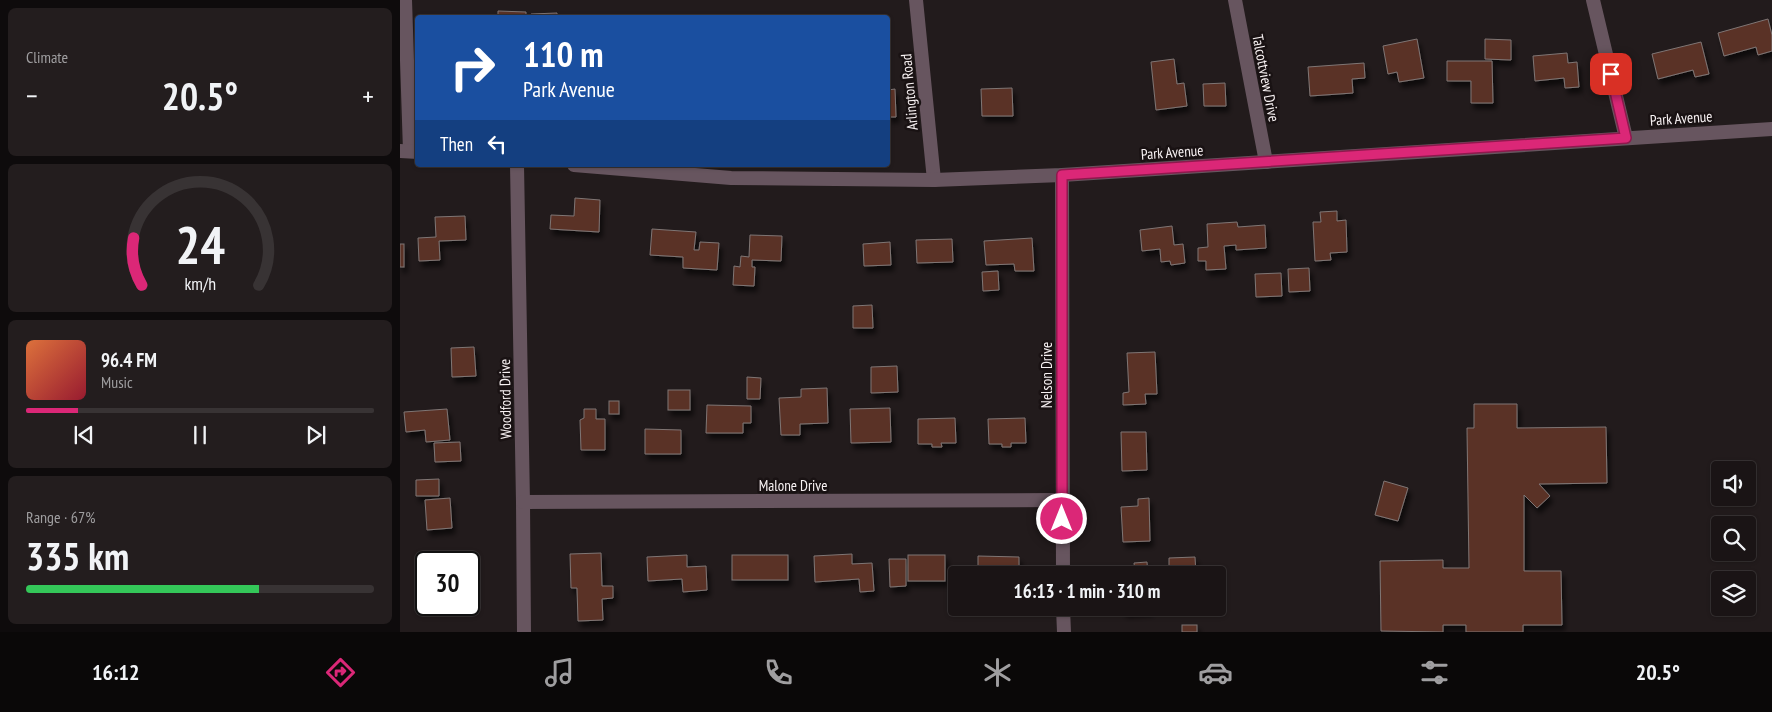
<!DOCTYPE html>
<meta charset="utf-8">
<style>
body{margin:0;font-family:"PT Sans Narrow",sans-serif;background:#231d1e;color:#f1f3f6;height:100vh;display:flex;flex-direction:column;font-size:19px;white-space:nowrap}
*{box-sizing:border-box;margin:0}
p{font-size:16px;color:#9f9ea0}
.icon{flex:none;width:28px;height:28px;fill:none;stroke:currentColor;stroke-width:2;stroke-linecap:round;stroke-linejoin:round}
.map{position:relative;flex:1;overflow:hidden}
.sheet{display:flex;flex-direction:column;gap:8px;padding:8px;background:#0e0b0c;width:400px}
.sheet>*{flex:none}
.hud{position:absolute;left:15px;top:15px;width:475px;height:152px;border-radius:5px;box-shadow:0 1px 4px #0004,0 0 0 1px #383334;background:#1a4fa0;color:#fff;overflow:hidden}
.fabs{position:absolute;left:1311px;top:461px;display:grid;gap:10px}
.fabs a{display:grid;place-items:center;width:45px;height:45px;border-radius:5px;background:#1a1415;box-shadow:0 1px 4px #0004,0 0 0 1px #383334;font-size:25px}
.speed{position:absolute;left:15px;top:551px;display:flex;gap:10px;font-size:25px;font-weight:700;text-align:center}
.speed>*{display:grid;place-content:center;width:65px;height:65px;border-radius:50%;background:#1a1415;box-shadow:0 1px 4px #0004,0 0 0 1px #383334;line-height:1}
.speed .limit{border:2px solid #111;border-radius:8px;background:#fff;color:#111}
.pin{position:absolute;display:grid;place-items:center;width:42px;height:42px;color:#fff;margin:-21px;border-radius:10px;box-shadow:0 2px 8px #0006}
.me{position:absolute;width:55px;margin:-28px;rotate:0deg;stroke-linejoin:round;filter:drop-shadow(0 0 4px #0008)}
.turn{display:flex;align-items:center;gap:18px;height:105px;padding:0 25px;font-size:22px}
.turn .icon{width:65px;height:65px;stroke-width:2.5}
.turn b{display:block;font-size:35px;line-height:42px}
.then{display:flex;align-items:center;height:48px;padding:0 25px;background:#0003;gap:10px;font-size:19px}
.big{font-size:38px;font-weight:600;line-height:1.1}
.sheet .tile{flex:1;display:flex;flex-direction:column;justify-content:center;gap:8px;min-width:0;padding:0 18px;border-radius:8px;background:#231d1e}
.sheet .dial{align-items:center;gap:0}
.dial svg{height:130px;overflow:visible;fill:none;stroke:#383334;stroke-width:7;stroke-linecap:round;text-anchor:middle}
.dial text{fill:#f1f3f6;stroke:none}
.song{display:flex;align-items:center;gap:15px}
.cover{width:60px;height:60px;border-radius:8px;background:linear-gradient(135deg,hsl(20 70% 55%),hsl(350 70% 35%))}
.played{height:5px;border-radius:2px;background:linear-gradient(90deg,#db2777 15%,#383334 15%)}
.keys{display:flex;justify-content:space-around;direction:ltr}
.heat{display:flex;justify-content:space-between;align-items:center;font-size:28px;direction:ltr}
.charge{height:8px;border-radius:4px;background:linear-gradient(90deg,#34c759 67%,#383334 0)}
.trip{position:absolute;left:548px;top:566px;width:278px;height:50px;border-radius:5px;background:#1a1415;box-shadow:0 1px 4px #0004,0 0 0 1px #383334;font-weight:600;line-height:50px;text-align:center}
.menu{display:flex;height:80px;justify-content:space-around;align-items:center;background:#0a0808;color:#9f9ea0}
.menu .icon{width:35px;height:35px}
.menu .current{color:#db2777}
.menu b{font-size:22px;color:#f1f3f6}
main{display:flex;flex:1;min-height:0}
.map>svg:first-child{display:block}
.building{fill:#5a3128;stroke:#7f7674;filter:url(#shadow)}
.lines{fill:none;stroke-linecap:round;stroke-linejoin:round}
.minor{stroke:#67555f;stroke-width:14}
.tertiary{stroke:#67555f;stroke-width:14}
.route-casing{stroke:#8e194d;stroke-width:12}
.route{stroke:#db2777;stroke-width:9}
.labels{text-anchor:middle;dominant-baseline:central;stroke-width:5;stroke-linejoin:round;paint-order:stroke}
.street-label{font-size:15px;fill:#f8f2f3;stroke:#191213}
</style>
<main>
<section class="sheet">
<div class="tile"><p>Climate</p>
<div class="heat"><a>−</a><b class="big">20.5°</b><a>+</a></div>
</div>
<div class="tile dial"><svg viewBox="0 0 100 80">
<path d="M14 69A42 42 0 1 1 86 69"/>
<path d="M14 69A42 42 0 0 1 9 40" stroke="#db2777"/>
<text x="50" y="56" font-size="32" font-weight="700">24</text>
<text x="50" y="72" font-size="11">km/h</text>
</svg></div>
<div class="tile">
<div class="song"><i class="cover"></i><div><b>96.4 FM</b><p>Music</p></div></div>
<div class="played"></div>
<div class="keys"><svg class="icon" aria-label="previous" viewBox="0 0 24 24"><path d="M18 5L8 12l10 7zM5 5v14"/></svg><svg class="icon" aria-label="pause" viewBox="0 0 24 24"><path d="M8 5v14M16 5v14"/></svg><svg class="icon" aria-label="next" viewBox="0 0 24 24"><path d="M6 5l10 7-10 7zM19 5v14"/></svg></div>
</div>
<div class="tile"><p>Range · 67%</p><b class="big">335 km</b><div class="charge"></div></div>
</section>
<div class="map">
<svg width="1372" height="632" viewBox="0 0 1372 632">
<defs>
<filter id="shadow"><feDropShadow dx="3" dy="5.5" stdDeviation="2.5" flood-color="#0009"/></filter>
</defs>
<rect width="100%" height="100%" fill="#221b1c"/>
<g class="building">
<path d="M98,11L126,12V18H98Z"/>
<path d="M157,13V18H131V14Z"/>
<path d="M1368,19L1372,35V51L1358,55L1356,47L1324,56L1318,33Z"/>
<path d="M1017,39L1024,78L999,82L997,72L988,74L983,46Z"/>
<path d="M1085,39L1111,40V60L1085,59Z"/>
<path d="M1301,42L1309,74L1295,77L1293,70L1258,79L1252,54Z"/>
<path d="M1167,53L1168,63L1177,62L1179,87L1165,88L1164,78L1135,81L1133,56Z"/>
<path d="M774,59L777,84L784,83L787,106L756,110L751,62Z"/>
<path d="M1047,61H1092L1093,103H1071V81H1047Z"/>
<path d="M964,63L965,78L952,79L953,93L910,96L908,67Z"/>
<path d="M825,83L826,106H804L803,84Z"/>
<path d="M612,88L613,116H582L581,89Z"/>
<path d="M495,89L496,117H488V90Z"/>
<path d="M175,198L200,200L199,232L150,229L151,215L174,216Z"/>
<path d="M937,211V221L946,220L947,252L930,253L931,260L915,261L913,222H921L920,212Z"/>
<path d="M65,216L66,240L39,241L40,260L19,261L18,238L36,237L35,217Z"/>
<path d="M837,222L838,227L865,225L866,248L836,250V245L824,246L826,269L806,270V261H798V248L808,247L807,224Z"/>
<path d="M772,226L774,245L783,244L785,263L771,265L770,261L761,262L760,249L742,251L740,230Z"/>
<path d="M252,229L296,232L294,250H299L300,242L319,243L317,270L283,268V257L250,255Z"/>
<path d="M350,235L382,236L381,261L352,260V267H355L354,286L333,285L334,266L340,267L341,256L349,257Z"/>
<path d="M632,238L634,271H615L614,264L586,265L584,241Z"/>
<path d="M552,239L553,262L517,263L516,240Z"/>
<path d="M490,242L491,265L464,266L463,244Z"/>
<rect x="0" y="244" width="4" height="23"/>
<path d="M909,268L910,291L889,292L888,269Z"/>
<path d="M598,271L599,290L583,291L582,272Z"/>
<path d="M881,273L882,296L856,297L855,274Z"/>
<path d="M472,305L473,328H453V306Z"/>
<path d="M74,347L76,376L52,377L51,348Z"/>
<path d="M755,352L757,394H745L746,404L723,405V393L729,392L727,353Z"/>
<path d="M497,366L498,392L471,393V367Z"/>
<path d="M347,377L361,378L360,399H347Z"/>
<path d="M427,388L428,423L400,424V435H381L379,398L401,397V389Z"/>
<rect x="268" y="390" width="22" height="20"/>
<rect x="209" y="401" width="10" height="13"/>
<path d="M1074,404H1117V428L1206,427L1207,483L1139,484L1150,496L1137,508L1124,495V571H1161L1162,625H1123V632H1066V625H1043V632L981,631L980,561L1043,560V568H1069L1067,428H1074Z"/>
<path d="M307,405L351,406V423H343V433H306Z"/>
<path d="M490,408L491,442L451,443L450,409Z"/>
<path d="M47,409L50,440L26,442L25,430L6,432L4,412Z"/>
<path d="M184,409H196V419H205V450H181L180,420L184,418Z"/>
<path d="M555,418L556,443H541L542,447H532V444H518V419Z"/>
<path d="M625,418L626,443H611V447H602V444H589L588,419Z"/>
<path d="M245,429L281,430V454H245Z"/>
<path d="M721,432H746L747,470L722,471Z"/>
<path d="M60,442L61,461L35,462L34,443Z"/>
<path d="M39,479V496H16V480Z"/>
<path d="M984,481L1008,488L998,521L975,515Z"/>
<path d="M50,498L52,528L27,530L25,500Z"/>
<path d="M749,498L750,541L723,542L721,507L738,506V499Z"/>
<path d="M201,553L202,586H213V598L202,599L203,620L178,621L177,588H171L170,554Z"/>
<path d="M452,554V564L472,563L474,591L460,592L459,579L415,582L414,556Z"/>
<path d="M287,555V567L306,566L307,590L283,592L282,579L248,581L247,557Z"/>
<rect x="332" y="555" width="56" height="25"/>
<rect x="508" y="555" width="37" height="26"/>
<path d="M578,556L619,557V575H578Z"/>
<path d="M51,557H69V588V562H52Z"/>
<path d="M795,557L796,575H769V558Z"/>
<path d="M489,559H506V586L490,587Z"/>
<path d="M747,562L748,575H722L721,573L735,572L734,563Z"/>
<path d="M723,608H750V610L724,612Z"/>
<rect x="782" y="625" width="15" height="7"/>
</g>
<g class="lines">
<g class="minor">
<path d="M5,0L10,151"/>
<path d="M516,0L534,180"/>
<path d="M835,0L866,162"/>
<path d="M1193,0L1226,138"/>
<path d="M117,165L123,502L124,632"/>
<path d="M662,175L663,575"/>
<path d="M123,502L662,500"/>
<path d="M663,608L664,632"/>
</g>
<g class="tertiary">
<path d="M0,151L18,152"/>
<path d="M174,165L331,178L534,180L662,175L1372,129"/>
</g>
</g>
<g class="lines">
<defs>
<path id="route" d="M662,519V175L1226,138L1211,74"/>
</defs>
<use href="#route" class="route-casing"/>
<use href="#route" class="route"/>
</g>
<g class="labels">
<g class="street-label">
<text transform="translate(866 78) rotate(79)">Talcottview Drive</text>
<text transform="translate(509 92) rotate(-95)">Arlington Road</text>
<text transform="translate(1281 118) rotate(-4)">Park Avenue</text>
<text transform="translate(772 152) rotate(-4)">Park Avenue</text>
<text transform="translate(646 375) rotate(-90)">Nelson Drive</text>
<text transform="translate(105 399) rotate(-91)">Woodford Drive</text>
<text x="393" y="485">Malone Drive</text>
</g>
</g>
</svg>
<div class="fabs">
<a><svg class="icon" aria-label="sound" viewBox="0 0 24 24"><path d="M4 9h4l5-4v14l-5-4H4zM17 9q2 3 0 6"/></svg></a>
<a><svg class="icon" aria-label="search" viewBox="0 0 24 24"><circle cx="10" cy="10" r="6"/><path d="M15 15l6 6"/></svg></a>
<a><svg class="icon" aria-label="layers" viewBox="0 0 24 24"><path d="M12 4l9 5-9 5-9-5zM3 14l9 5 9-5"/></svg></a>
</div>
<div class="speed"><div class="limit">30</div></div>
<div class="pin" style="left:1211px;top:74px;background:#d93025"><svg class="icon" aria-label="arrive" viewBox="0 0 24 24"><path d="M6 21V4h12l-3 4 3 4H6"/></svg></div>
<svg class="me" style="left:662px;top:519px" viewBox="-20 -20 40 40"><circle r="17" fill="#db2777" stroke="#fff" stroke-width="3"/><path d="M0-11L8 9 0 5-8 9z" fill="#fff"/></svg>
<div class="trip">16:13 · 1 min · 310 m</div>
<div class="hud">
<div class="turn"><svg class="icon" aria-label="right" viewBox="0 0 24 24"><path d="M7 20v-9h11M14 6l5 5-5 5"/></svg><div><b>110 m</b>Park Avenue</div></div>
<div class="then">Then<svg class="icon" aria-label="left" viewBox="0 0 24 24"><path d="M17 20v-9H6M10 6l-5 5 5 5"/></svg></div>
</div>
</div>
</main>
<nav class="menu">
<b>16:12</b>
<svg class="icon current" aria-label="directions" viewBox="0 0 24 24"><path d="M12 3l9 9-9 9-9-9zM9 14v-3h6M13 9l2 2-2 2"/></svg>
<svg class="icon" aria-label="music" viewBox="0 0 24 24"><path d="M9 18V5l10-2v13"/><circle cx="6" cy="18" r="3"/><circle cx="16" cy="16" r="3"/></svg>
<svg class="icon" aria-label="phone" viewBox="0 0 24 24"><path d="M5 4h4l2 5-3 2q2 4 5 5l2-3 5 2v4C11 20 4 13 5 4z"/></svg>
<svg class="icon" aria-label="climate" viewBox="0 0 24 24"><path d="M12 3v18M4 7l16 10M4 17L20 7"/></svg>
<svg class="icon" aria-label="car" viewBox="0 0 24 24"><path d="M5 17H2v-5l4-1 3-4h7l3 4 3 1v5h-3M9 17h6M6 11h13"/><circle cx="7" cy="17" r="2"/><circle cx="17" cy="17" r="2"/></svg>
<svg class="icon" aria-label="filters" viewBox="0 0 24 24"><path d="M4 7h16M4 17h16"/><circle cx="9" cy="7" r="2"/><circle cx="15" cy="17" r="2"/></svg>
<b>20.5°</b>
</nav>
